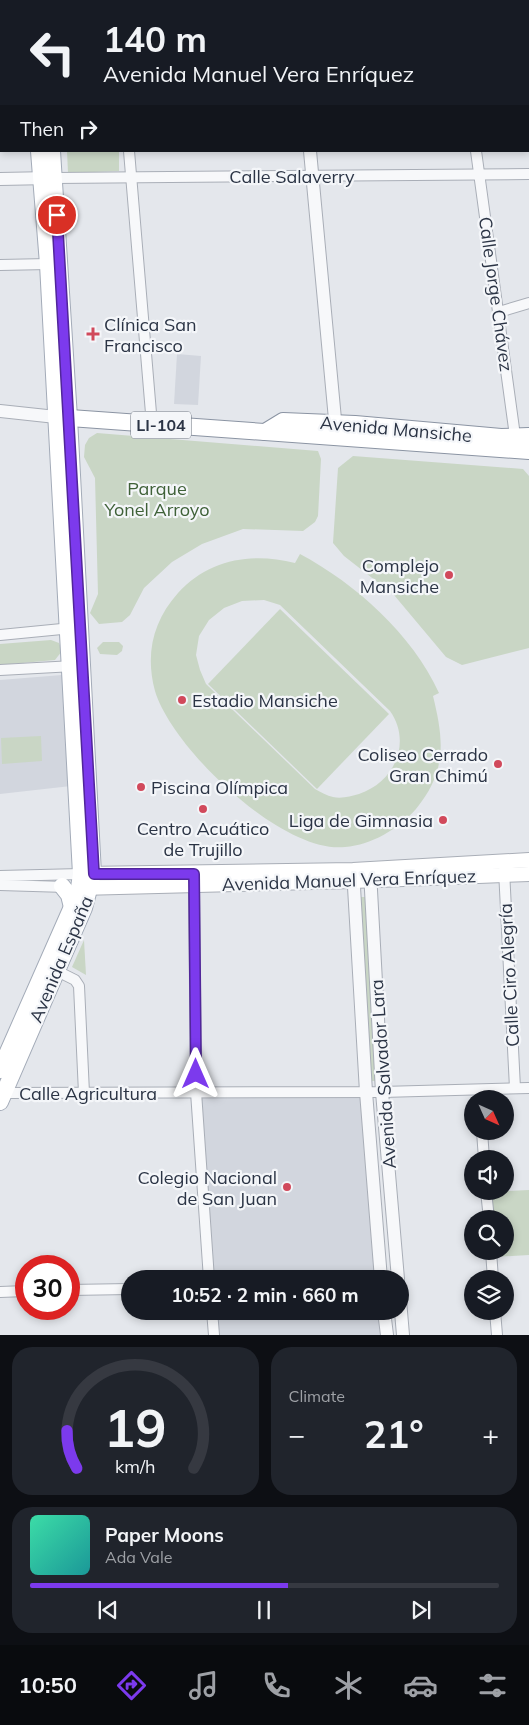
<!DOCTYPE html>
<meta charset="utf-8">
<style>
body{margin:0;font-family:Mulish,sans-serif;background:#20242c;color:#f1f3f6;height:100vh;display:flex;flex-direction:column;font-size:19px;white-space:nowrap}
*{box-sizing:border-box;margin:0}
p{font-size:16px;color:#9ea1a6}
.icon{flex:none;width:28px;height:28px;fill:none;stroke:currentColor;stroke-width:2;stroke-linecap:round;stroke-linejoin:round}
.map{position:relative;height:1335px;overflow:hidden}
.side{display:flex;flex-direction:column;gap:12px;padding:12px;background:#0d0f14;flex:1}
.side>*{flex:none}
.guide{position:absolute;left:0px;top:0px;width:530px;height:152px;box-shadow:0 2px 8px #0003;background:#171b24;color:#f1f3f6;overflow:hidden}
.needle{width:32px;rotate:135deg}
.controls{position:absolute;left:464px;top:1090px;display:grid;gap:10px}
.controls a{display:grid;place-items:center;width:50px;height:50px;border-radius:50%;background:#171b24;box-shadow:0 2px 8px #0003;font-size:25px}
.speed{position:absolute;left:15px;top:1255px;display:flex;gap:10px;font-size:25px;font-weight:700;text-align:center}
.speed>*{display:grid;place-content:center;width:65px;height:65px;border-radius:50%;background:#171b24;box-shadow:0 2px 8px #0003;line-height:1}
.speed .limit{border:8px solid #d22;background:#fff;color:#111}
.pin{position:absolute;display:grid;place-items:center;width:42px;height:42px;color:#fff;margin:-21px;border:2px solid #fff;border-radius:50%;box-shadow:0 1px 5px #0007}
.me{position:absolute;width:55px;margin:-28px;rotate:0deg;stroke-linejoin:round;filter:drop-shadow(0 0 4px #0008)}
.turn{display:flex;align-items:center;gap:18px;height:105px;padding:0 20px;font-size:22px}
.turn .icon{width:65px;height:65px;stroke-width:2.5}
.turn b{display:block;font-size:35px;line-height:42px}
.then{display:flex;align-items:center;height:48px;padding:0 20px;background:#0003;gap:10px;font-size:19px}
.big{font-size:38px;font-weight:700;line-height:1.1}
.side .card{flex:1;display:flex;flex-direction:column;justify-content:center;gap:8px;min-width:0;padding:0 18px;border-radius:20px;background:#20242c}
.side .dial{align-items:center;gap:0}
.dial svg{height:130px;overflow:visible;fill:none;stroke:#363941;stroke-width:7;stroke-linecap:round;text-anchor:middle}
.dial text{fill:#f1f3f6;stroke:none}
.song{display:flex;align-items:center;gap:15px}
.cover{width:60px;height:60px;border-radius:8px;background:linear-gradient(135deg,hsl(160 70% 55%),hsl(180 70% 35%))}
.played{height:5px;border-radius:2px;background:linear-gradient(90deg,#7c3aed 55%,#363941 55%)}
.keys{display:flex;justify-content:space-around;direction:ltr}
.heat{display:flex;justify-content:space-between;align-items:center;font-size:28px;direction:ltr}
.side .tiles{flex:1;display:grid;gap:12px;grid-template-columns:1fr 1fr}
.card:last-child{grid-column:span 2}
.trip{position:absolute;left:121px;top:1270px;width:288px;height:50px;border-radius:25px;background:#171b24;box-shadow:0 2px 8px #0003;font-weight:700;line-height:50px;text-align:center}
.menu{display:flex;height:80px;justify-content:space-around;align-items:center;background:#090b0e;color:#9ea1a6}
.menu .icon{width:35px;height:35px}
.menu .active{color:#7c3aed}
.menu b{font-size:22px;color:#f1f3f6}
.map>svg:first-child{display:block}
.built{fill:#d2d6de}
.green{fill:#c9d6c5;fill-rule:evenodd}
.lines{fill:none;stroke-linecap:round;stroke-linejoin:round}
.minor-casing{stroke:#a9aeb7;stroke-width:12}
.tertiary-casing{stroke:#a9aeb7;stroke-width:14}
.secondary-casing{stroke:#a9aeb7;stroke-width:16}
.primary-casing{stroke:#a3abb8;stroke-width:18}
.trunk-casing{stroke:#8b94a3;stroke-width:18}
.minor{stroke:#f7f8fa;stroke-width:10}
.tertiary{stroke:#f7f8fa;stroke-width:12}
.secondary{stroke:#fff;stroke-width:14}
.primary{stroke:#fff;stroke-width:16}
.trunk{stroke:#fff;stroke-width:16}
.route-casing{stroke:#51269a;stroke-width:12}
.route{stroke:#7c3aed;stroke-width:9}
.poi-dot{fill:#d1495b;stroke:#f4f6f9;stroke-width:2}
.labels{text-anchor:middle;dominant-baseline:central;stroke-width:4.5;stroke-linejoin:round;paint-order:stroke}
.shield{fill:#f4f6f9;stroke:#676e7b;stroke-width:1}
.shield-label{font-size:16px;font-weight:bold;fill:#2b3445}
.street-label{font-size:18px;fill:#2b3445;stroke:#f4f6f9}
.poi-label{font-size:18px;fill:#2b3445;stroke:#f4f6f9;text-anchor:end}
.park-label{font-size:18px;fill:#3f6138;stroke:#f4f6f9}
</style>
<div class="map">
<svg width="529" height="1335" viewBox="0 0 529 1335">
<rect width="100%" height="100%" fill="#e4e7ec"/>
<g class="built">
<path d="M177,354L201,356L198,405L174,404Z"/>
<path d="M62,675L71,786L0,794V680Z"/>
<path d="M196,1092L364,1095L380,1279H210Z"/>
<path d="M212,1311H383L385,1335H214Z"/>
</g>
<g class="green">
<path d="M67,151H119V171L68,173Z"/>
<path d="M97,433L318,451L321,459L318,516L315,522L303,531L243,529L202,544L172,562L144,588L130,615L122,622L99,624L90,613L98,594L95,478L84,457L85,445L89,438Z"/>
<path d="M353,456L523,469L529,476V648L462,665L446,657L394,595L344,556L333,543L338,468Z"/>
<path d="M300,554C356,584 412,634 439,693L433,696C444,741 447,771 416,809C398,829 372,845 345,847C282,854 172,748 155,691C145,654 153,621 178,593C209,559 252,552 295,563ZM264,600L280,605L390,711C412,742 395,782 359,794C351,796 342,799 333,797C327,796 321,792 315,789L206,684L200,670L196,655L199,636L209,620L224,608L242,601Z"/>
<path d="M280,609L389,714L317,789L208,684Z"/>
<path d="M51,640L59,643L62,651L55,660L0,665V644Z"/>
<path d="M103,642H119L123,646L122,651L117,655L100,654L97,648Z"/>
<path d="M41,736L42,761L2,764L1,738Z"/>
<path d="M359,897H367L377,1081H367Z"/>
<path d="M84,940L86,975L72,967Z"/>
<path d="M529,1190V1255L493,1257V1251H505V1219H491L489,1192Z"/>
</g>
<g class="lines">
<defs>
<g id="minor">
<path d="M116,0V1"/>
<path d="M454,0V1"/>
<path d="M129,151L152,425"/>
<path d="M476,151L515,436"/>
<path d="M55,178L529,174"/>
<path d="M0,265L48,264"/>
<path d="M499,312L529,303"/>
<path d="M0,635L72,628"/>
<path d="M0,670L74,666"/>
<path d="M504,870L515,1088"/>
<path d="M0,876L81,874"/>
<path d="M194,880L196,1092L209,1279"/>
<path d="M0,885L66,887"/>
<path d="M57,971L75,980L79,986L84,1093"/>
<path d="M4,1093L382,1092L529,1088"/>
<path d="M482,1131L484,1159"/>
<path d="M486,1191L489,1219"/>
<path d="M491,1251L493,1279"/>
<path d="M69,1290L130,1289"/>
<path d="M0,1292L26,1291"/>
<path d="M212,1311L214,1335"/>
<path d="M495,1311L497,1335"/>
</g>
<g id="tertiary">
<path d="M293,0V1"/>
<path d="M310,151L336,430"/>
<path d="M0,179L50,178"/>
<path d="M0,411L56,417"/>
<path d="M353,870L366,1092L381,1279"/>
<path d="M370,872L382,1092L398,1279"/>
<path d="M400,1300L403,1335"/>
<path d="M384,1311L387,1335"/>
</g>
<g id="secondary">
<path d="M83,874L353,870L529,860"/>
<path d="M80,888L353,881L529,874"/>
</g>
<g id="primary">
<path d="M21,0V1"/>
<path d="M36,0V1"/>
<path d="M62,886L69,895L72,907"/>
<path d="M0,1070L72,907L79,888L81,874L48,264L39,151"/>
<path d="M0,1102L84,908L93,874L69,418L52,151"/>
</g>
<g id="trunk">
<path d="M56,417L529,451"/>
<path d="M265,432L283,421L355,424L501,437L529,436"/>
</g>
</defs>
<use href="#minor" class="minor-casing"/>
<use href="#tertiary" class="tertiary-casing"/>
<use href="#secondary" class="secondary-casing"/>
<use href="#primary" class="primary-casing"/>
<use href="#trunk" class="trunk-casing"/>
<use href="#minor" class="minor"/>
<use href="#tertiary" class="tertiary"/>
<use href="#secondary" class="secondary"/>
<use href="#primary" class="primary"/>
<use href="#trunk" class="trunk"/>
</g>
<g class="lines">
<defs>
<path id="route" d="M57,215L94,874H194L196,1074"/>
</defs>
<use href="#route" class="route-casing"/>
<use href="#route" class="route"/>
</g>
<g class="poi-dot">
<path d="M90.5 326.5h5v5h5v5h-5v5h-5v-5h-5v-5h5z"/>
<circle cx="449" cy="575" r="5"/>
<circle cx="182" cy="700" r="5"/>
<circle cx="498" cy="764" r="5"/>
<circle cx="141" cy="787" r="5"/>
<circle cx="203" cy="809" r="5"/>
<circle cx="443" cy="820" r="5"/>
<circle cx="287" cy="1187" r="5"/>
</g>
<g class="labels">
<rect class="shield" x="131" y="411.5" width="60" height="27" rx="4"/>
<g class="shield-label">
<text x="161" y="425">LI-104</text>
</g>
<g class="street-label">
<text x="292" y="176">Calle Salaverry</text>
<text transform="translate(496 294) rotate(82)">Calle Jorge Chávez</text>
<text transform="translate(396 429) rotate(5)">Avenida Mansiche</text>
<text transform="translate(349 880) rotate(-2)">Avenida Manuel Vera Enríquez</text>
<text transform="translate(61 959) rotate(-67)">Avenida España</text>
<text transform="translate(509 975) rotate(-93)">Calle Ciro Alegría</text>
<text transform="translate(383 1074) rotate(-94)">Avenida Salvador Lara</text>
<text x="88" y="1093">Calle Agricultura</text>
</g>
<g class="poi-label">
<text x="104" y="324" text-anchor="start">Clínica San<tspan x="104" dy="21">Francisco</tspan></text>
<text x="439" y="565">Complejo<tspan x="439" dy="21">Mansiche</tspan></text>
<text x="192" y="700" text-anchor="start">Estadio Mansiche</text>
<text x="488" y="754">Coliseo Cerrado<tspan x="488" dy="21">Gran Chimú</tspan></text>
<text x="151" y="787" text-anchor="start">Piscina Olímpica</text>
<text x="433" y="820">Liga de Gimnasia</text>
<text x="203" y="828" text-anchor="middle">Centro Acuático<tspan x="203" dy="21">de Trujillo</tspan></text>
<text x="277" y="1177">Colegio Nacional<tspan x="277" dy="21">de San Juan</tspan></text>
</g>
<g class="park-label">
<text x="157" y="488">Parque<tspan x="157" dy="21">Yonel Arroyo</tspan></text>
</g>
</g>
</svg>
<div class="controls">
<a><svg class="needle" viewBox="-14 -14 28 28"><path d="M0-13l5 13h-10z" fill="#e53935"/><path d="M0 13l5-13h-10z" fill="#9ea1a6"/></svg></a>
<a><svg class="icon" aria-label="sound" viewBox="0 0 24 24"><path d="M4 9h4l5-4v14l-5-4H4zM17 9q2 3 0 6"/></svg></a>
<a><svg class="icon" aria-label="search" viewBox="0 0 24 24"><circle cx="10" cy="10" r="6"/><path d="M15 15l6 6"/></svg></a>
<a><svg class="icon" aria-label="layers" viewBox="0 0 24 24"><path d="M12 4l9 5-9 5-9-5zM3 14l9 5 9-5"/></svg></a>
</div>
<div class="speed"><div class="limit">30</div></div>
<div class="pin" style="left:57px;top:215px;background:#d93025"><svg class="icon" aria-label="arrive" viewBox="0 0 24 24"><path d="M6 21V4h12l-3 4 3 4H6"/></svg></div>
<svg class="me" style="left:196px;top:1074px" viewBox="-20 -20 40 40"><path d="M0-17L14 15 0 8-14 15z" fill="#7c3aed" stroke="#fff" stroke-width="4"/></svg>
<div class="trip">10:52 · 2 min · 660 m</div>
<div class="guide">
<div class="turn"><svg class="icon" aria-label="left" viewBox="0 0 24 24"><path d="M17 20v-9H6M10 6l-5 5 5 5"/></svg><div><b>140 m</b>Avenida Manuel Vera Enríquez</div></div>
<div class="then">Then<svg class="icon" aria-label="right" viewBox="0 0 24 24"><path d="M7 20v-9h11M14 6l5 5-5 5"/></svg></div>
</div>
</div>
<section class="side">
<div class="tiles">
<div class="card dial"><svg viewBox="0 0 100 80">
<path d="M14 69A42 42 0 1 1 86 69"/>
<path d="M14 69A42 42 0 0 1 8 46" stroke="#7c3aed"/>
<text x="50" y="56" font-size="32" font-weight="700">19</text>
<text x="50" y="72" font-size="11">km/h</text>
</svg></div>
<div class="card"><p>Climate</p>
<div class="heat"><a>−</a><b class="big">21°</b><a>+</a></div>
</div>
<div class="card">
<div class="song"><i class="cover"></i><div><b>Paper Moons</b><p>Ada Vale</p></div></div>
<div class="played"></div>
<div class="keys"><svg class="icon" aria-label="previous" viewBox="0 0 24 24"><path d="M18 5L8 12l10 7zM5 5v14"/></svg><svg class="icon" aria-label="pause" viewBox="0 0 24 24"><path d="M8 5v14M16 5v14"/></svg><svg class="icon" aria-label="next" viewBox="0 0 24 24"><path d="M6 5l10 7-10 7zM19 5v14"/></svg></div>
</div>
</div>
</section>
<nav class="menu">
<b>10:50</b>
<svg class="icon active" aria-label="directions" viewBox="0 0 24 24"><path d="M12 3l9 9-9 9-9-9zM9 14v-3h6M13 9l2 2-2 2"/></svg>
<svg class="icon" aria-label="music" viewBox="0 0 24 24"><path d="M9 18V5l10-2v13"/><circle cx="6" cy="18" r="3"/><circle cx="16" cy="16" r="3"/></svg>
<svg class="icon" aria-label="phone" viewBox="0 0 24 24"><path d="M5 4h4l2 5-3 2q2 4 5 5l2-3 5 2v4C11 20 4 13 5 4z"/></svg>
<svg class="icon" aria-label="climate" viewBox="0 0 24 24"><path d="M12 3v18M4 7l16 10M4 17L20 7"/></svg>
<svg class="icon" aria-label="car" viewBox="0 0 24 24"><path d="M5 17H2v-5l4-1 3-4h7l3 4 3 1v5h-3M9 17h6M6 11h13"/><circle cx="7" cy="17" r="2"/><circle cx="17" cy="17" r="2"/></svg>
<svg class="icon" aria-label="filters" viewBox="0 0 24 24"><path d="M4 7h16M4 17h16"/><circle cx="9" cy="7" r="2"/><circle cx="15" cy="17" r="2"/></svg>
</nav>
